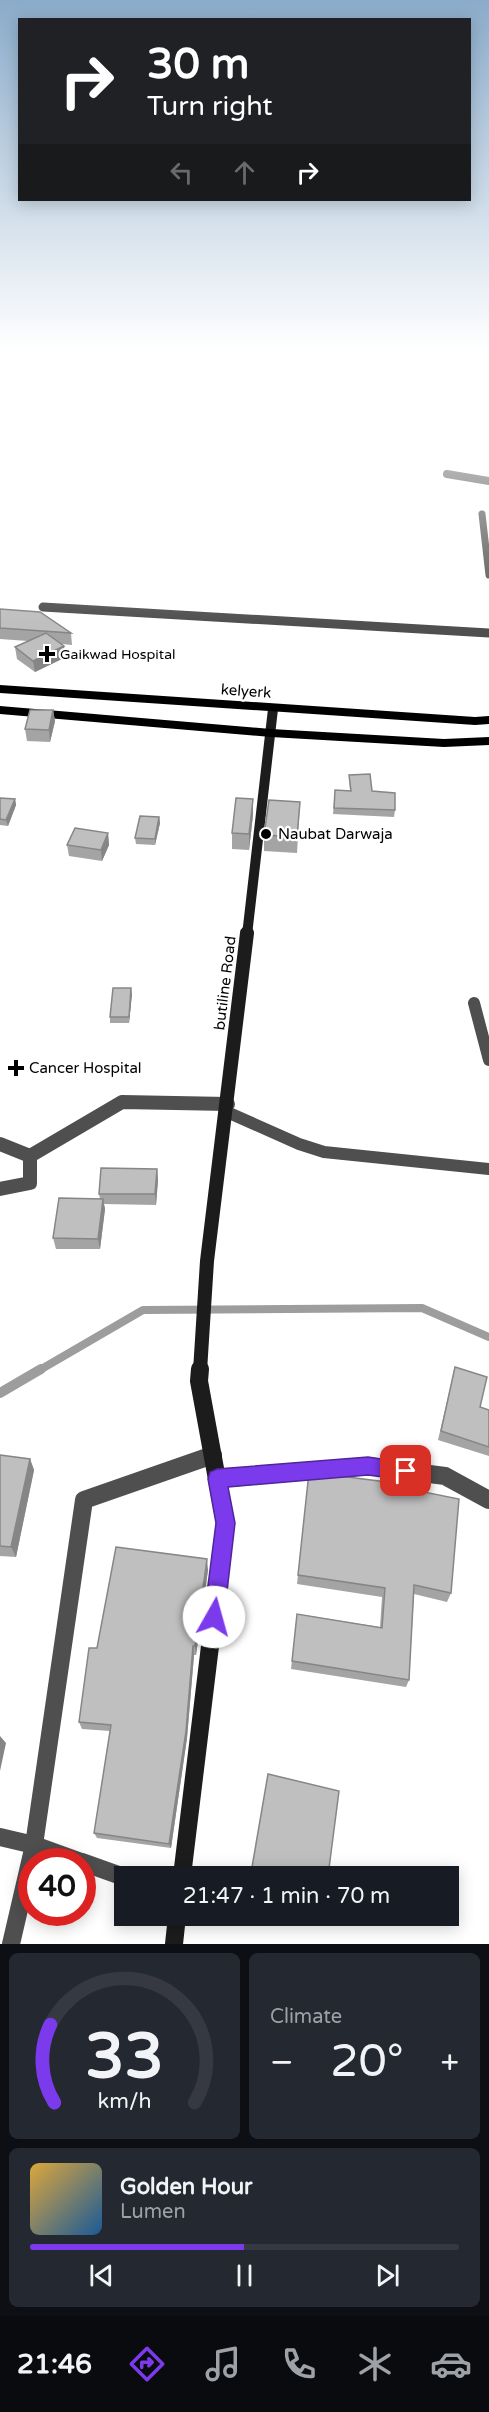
<!DOCTYPE html>
<meta charset="utf-8">
<style>
body{margin:0;font-family:"Varela Round",sans-serif;background:#242831;color:#f1f3f6;height:100vh;display:flex;flex-direction:column;font-size:22px;white-space:nowrap}
*{box-sizing:border-box;margin:0}
p{font-size:20px;color:#9ea1a6}
.icon{flex:none;width:33px;height:33px;fill:none;stroke:currentColor;stroke-width:2;stroke-linecap:round;stroke-linejoin:round}
.map{position:relative;height:1944px;overflow:hidden}
.panel{display:flex;flex-direction:column;gap:9px;padding:9px;background:#0d0f14;flex:1}
.panel>*{flex:none}
.banner{position:absolute;left:18px;top:18px;width:453px;height:183px;border-radius:0px;box-shadow:0 3px 15px #0003;background:#202124;color:#fff;overflow:hidden}
.speed{position:absolute;left:18px;top:1848px;display:flex;gap:12px;font-size:30px;font-weight:700;text-align:center}
.speed>*{display:grid;place-content:center;width:78px;height:78px;border-radius:50%;background:#171b24;box-shadow:0 3px 15px #0003;line-height:1}
.speed .limit{border:9px solid #d22;background:#fff;color:#111}
.pin{position:absolute;display:grid;place-items:center;width:51px;height:51px;color:#fff;margin:-26px;border-radius:12px;box-shadow:0 3px 9px #0006}
.me{position:absolute;width:66px;margin:-33px;rotate:7deg;stroke-linejoin:round;filter:drop-shadow(0 0 4px #0008)}
.turn{display:flex;align-items:center;gap:21px;height:126px;padding:0 30px;font-size:27px}
.turn .icon{width:78px;height:78px;stroke-width:2.5}
.turn b{display:block;font-size:42px;line-height:51px}
.lanes{display:flex;align-items:center;height:57px;padding:0 30px;background:#0003;justify-content:center;gap:30px;direction:ltr}
.lanes .off{opacity:.35}
.big{font-size:45px;font-weight:600;line-height:1.1}
.panel .card{flex:1;display:flex;flex-direction:column;justify-content:center;gap:9px;min-width:0;padding:0 21px;border-radius:9px;background:#242831}
.panel .dial{align-items:center;gap:0}
.dial svg{height:156px;overflow:visible;fill:none;stroke:#363941;stroke-width:7;stroke-linecap:round;text-anchor:middle}
.dial text{fill:#f1f3f6;stroke:none}
.song{display:flex;align-items:center;gap:18px}
.cover{width:72px;height:72px;border-radius:9px;background:linear-gradient(135deg,hsl(40 70% 55%),hsl(210 70% 35%))}
.played{height:6px;border-radius:3px;background:linear-gradient(90deg,#7c3aed 50%,#363941 50%)}
.keys{display:flex;justify-content:space-around;direction:ltr}
.heat{display:flex;justify-content:space-between;align-items:center;font-size:33px;direction:ltr}
.panel .tiles{flex:1;display:grid;gap:9px;grid-template-columns:1fr 1fr}
.card:last-child{grid-column:span 2}
.trip{position:absolute;left:114px;top:1866px;width:345px;height:60px;border-radius:0px;background:#171b24;box-shadow:0 3px 15px #0003;font-weight:600;line-height:60px;text-align:center}
.tab-bar{display:flex;height:96px;justify-content:space-around;align-items:center;background:#090b0e;color:#9ea1a6}
.tab-bar .icon{width:42px;height:42px}
.tab-bar .current{color:#7c3aed}
.tab-bar b{font-size:27px;color:#f1f3f6}
.map>svg:first-child{display:block}
.lines{fill:none;stroke-linecap:round;stroke-linejoin:round}
.stream-far1{stroke:#9d9d9d;stroke-width:8}
.stream{stroke:#9d9d9d;stroke-width:10}
.lane-far2{stroke:#4f4f4f;stroke-width:7}
.lane-far1{stroke:#4f4f4f;stroke-width:9}
.lane{stroke:#4f4f4f;stroke-width:12}
.street-far2{stroke:#4f4f4f;stroke-width:8}
.street-far1{stroke:#4f4f4f;stroke-width:14}
.street{stroke:#4f4f4f;stroke-width:18}
.secondary-far2{stroke:#1c1c1c;stroke-width:10}
.secondary-far1{stroke:#1c1c1c;stroke-width:14}
.secondary{stroke:#1c1c1c;stroke-width:18}
.primary{fill:#000;fill-rule:evenodd}
.wall{fill:#a4a4a4}
.shaded-wall{fill:#868686}
.building{fill:#bfbfbf;stroke:#868686;stroke-width:1.5}
.route{fill:#7c3aed;stroke:#51269a;stroke-width:1.5}
.poi-dot{fill:#000;stroke:#fff;stroke-width:2}
.labels{text-anchor:middle;dominant-baseline:central;stroke-width:4.5;stroke-linejoin:round;paint-order:stroke}
.far-poi-label{font-size:14px;fill:#000;stroke:#fff;text-anchor:start}
.street-label{font-size:15px;fill:#000;stroke:#fff}
.poi-label{font-size:15px;fill:#000;stroke:#fff;text-anchor:start}
</style>
<div class="map">
<svg width="489" height="1944" viewBox="0 0 489 1944">
<rect width="100%" height="100%" fill="#fff"/>
<g class="lines">
<path class="stream-far1" d="M38,1371L143,1310L422,1308L489,1337"/>
<path class="stream" d="M0,1393L41,1369"/>
<path class="lane-far2" d="M482,514L489,575"/>
<path class="lane-far1" d="M43,607L489,633"/>
<g class="lane">
<path d="M474,1003L489,1060"/>
<path d="M227,1112L299,1144L324,1152L489,1169"/>
</g>
<path class="street-far2" d="M447,474L489,481"/>
<g class="street-far1">
<path d="M0,1144L30,1156"/>
<path d="M0,1189L30,1183V1156L122,1102L228,1104"/>
</g>
<g class="street">
<path d="M217,1479L368,1466L445,1476L489,1500"/>
<path d="M0,1837L34,1845L81,1862"/>
<path d="M82,1862L124,1877"/>
<path d="M11,1944L34,1845L84,1500L213,1455"/>
</g>
<path class="secondary-far2" d="M247,935L273,709"/>
<path class="secondary-far1" d="M200,1371L207,1261L247,933"/>
<g class="secondary">
<path d="M182,1876L225,1523L199,1381L200,1369"/>
<path d="M174,1944L177,1916"/>
</g>
<g class="primary">
<path d="M0,685L475,717L489,716V724L475,725L0,693Z"/>
<path d="M0,706L271,729L444,739L489,737V745L444,747L271,737L0,714Z"/>
</g>
</g>
<g class="wall">
<path d="M0,609L71,633L72,645L62,644L66,657L35,672L17,659L15,647L28,641L0,639Z"/>
<path d="M53,710L55,721L50,742L27,741L25,729Z"/>
<path d="M349,775L372,791L395,810L394,817L333,814L335,790L350,791Z"/>
<path d="M0,798L15,799L16,805L8,826L0,825Z"/>
<path d="M253,799V815L249,850L232,849V833Z"/>
<path d="M300,802L297,853L264,851V835Z"/>
<path d="M159,817L160,823L155,845L136,844L135,838Z"/>
<path d="M108,833L109,845L102,861L69,856L67,845Z"/>
<path d="M132,994L129,1023H110V1017Z"/>
<path d="M157,1169L158,1180L156,1205L104,1204L105,1209L100,1249H56L53,1238L100,1199L99,1194Z"/>
<path d="M455,1367L480,1407L489,1410V1456L438,1440Z"/>
<path d="M0,1455L30,1459L34,1470L16,1557L0,1556Z"/>
<path d="M309,1472L394,1486L451,1593L447,1602L414,1594L409,1680L406,1687L291,1669L297,1614L380,1627L382,1597L297,1584Z"/>
<path d="M208,1570L196,1655H194L187,1738L171,1848L97,1838L94,1833L110,1731L82,1729L79,1722L97,1648Z"/>
<path d="M251,1873L328,1876H251Z"/>
</g>
<g class="shaded-wall">
<path d="M64,646L66,657L35,672L33,661Z"/>
<path d="M53,710L55,721L50,742L49,730Z"/>
<path d="M15,799L16,805L8,826L6,820Z"/>
<path d="M253,799V815L249,850V834Z"/>
<path d="M159,817L160,823L155,845V839Z"/>
<path d="M108,833L109,845L102,861L101,850Z"/>
<path d="M131,988L132,994L129,1023V1017Z"/>
<path d="M157,1169L158,1180L156,1205L155,1194Z"/>
<path d="M103,1199L105,1209L100,1249L98,1239Z"/>
<path d="M30,1459L34,1470L16,1557L11,1547Z"/>
<path d="M207,1559L208,1570L196,1655L195,1646Z"/>
<path d="M193,1646L194,1655L187,1738L171,1848L169,1844Z"/>
<path d="M0,1736L6,1743L0,1771Z"/>
</g>
<g class="building">
<path d="M0,609L40,612L71,633L0,628Z"/>
<path d="M46,633L64,646L33,661L15,647Z"/>
<path d="M30,710H53L49,730L25,729Z"/>
<path d="M370,774L372,791L395,793V810L334,808L335,790L351,791L349,775Z"/>
<path d="M0,798L15,799L6,820L0,819Z"/>
<path d="M236,798L253,799L249,834L232,833Z"/>
<path d="M269,800L300,802L297,837L264,835Z"/>
<path d="M140,816L159,817L155,839L135,838Z"/>
<path d="M75,828L108,833L101,850L67,845Z"/>
<path d="M113,988H131L129,1017H110Z"/>
<path d="M101,1168L157,1169L155,1194H99Z"/>
<path d="M59,1198L103,1199L98,1239L53,1238Z"/>
<path d="M455,1367L487,1377L480,1407L489,1410V1447L441,1431Z"/>
<path d="M0,1455L30,1459L11,1547L0,1546Z"/>
<path d="M309,1472L394,1483V1486L459,1499L451,1593L414,1585L409,1680L292,1661L297,1614L382,1628L385,1588L298,1575Z"/>
<path d="M116,1547L207,1559L195,1646H193L186,1731L169,1844L94,1833L111,1725L79,1722L89,1648H97Z"/>
<path d="M268,1774L339,1791L328,1876H266L251,1873Z"/>
</g>
<linearGradient id="sky" x2="0" y2="1"><stop stop-color="#8aabca"/><stop offset="0.56" stop-color="#fff"/><stop offset="1" stop-color="#fff" stop-opacity="0"/></linearGradient>
<rect width="489" height="624" fill="url(#sky)"/>
<path class="route" d="M368,1457L413,1464L416,1471L413,1477L406,1480L368,1475L228,1487L235,1523L224,1617L221,1624L214,1627L207,1624L204,1617L216,1523L208,1479L210,1472L217,1469Z"/>
<g class="poi-dot">
<path d="M44 645h6v6h6v6h-6v6h-6v-6h-6v-6h6z"/>
<circle cx="266" cy="834" r="6"/>
<path d="M13 1059h6v6h6v6h-6v6h-6v-6h-6v-6h6z"/>
</g>
<g class="labels">
<g class="far-poi-label">
<text x="60" y="654">Gaikwad Hospital</text>
</g>
<g class="street-label">
<text transform="translate(246 691) rotate(4)">kelyerk</text>
<text transform="translate(225 983) rotate(-83)">butiline Road</text>
</g>
<g class="poi-label">
<text x="278" y="834">Naubat Darwaja</text>
<text x="29" y="1068">Cancer Hospital</text>
</g>
</g>
</svg>
<div class="speed"><div class="limit">40</div></div>
<div class="pin" style="left:406px;top:1471px;background:#d93025"><svg class="icon" aria-label="arrive" viewBox="0 0 24 24"><path d="M6 21V4h12l-3 4 3 4H6"/></svg></div>
<svg class="me" style="left:214px;top:1617px" viewBox="-20 -20 40 40"><circle r="19" fill="#fff"/><path d="M0-13L10 11 0 6-10 11z" fill="#7c3aed"/></svg>
<div class="trip">21:47 · 1 min · 70 m</div>
<div class="banner">
<div class="turn"><svg class="icon" aria-label="right" viewBox="0 0 24 24"><path d="M7 20v-9h11M14 6l5 5-5 5"/></svg><div><b>30 m</b>Turn right</div></div>
<div class="lanes"><svg class="icon off" aria-label="left" viewBox="0 0 24 24"><path d="M17 20v-9H6M10 6l-5 5 5 5"/></svg><svg class="icon off" aria-label="ahead" viewBox="0 0 24 24"><path d="M12 20V5M6 11l6-6 6 6"/></svg><svg class="icon" aria-label="right" viewBox="0 0 24 24"><path d="M7 20v-9h11M14 6l5 5-5 5"/></svg></div>
</div>
</div>
<section class="panel">
<div class="tiles">
<div class="card dial"><svg viewBox="0 0 100 80">
<path d="M14 69A42 42 0 1 1 86 69"/>
<path d="M14 69A42 42 0 0 1 12 29" stroke="#7c3aed"/>
<text x="50" y="56" font-size="32" font-weight="700">33</text>
<text x="50" y="72" font-size="11">km/h</text>
</svg></div>
<div class="card"><p>Climate</p>
<div class="heat"><a>−</a><b class="big">20°</b><a>+</a></div>
</div>
<div class="card">
<div class="song"><i class="cover"></i><div><b>Golden Hour</b><p>Lumen</p></div></div>
<div class="played"></div>
<div class="keys"><svg class="icon" aria-label="previous" viewBox="0 0 24 24"><path d="M18 5L8 12l10 7zM5 5v14"/></svg><svg class="icon" aria-label="pause" viewBox="0 0 24 24"><path d="M8 5v14M16 5v14"/></svg><svg class="icon" aria-label="next" viewBox="0 0 24 24"><path d="M6 5l10 7-10 7zM19 5v14"/></svg></div>
</div>
</div>
</section>
<nav class="tab-bar">
<b>21:46</b>
<svg class="icon current" aria-label="directions" viewBox="0 0 24 24"><path d="M12 3l9 9-9 9-9-9zM9 14v-3h6M13 9l2 2-2 2"/></svg>
<svg class="icon" aria-label="music" viewBox="0 0 24 24"><path d="M9 18V5l10-2v13"/><circle cx="6" cy="18" r="3"/><circle cx="16" cy="16" r="3"/></svg>
<svg class="icon" aria-label="phone" viewBox="0 0 24 24"><path d="M5 4h4l2 5-3 2q2 4 5 5l2-3 5 2v4C11 20 4 13 5 4z"/></svg>
<svg class="icon" aria-label="climate" viewBox="0 0 24 24"><path d="M12 3v18M4 7l16 10M4 17L20 7"/></svg>
<svg class="icon" aria-label="car" viewBox="0 0 24 24"><path d="M5 17H2v-5l4-1 3-4h7l3 4 3 1v5h-3M9 17h6M6 11h13"/><circle cx="7" cy="17" r="2"/><circle cx="17" cy="17" r="2"/></svg>
</nav>
